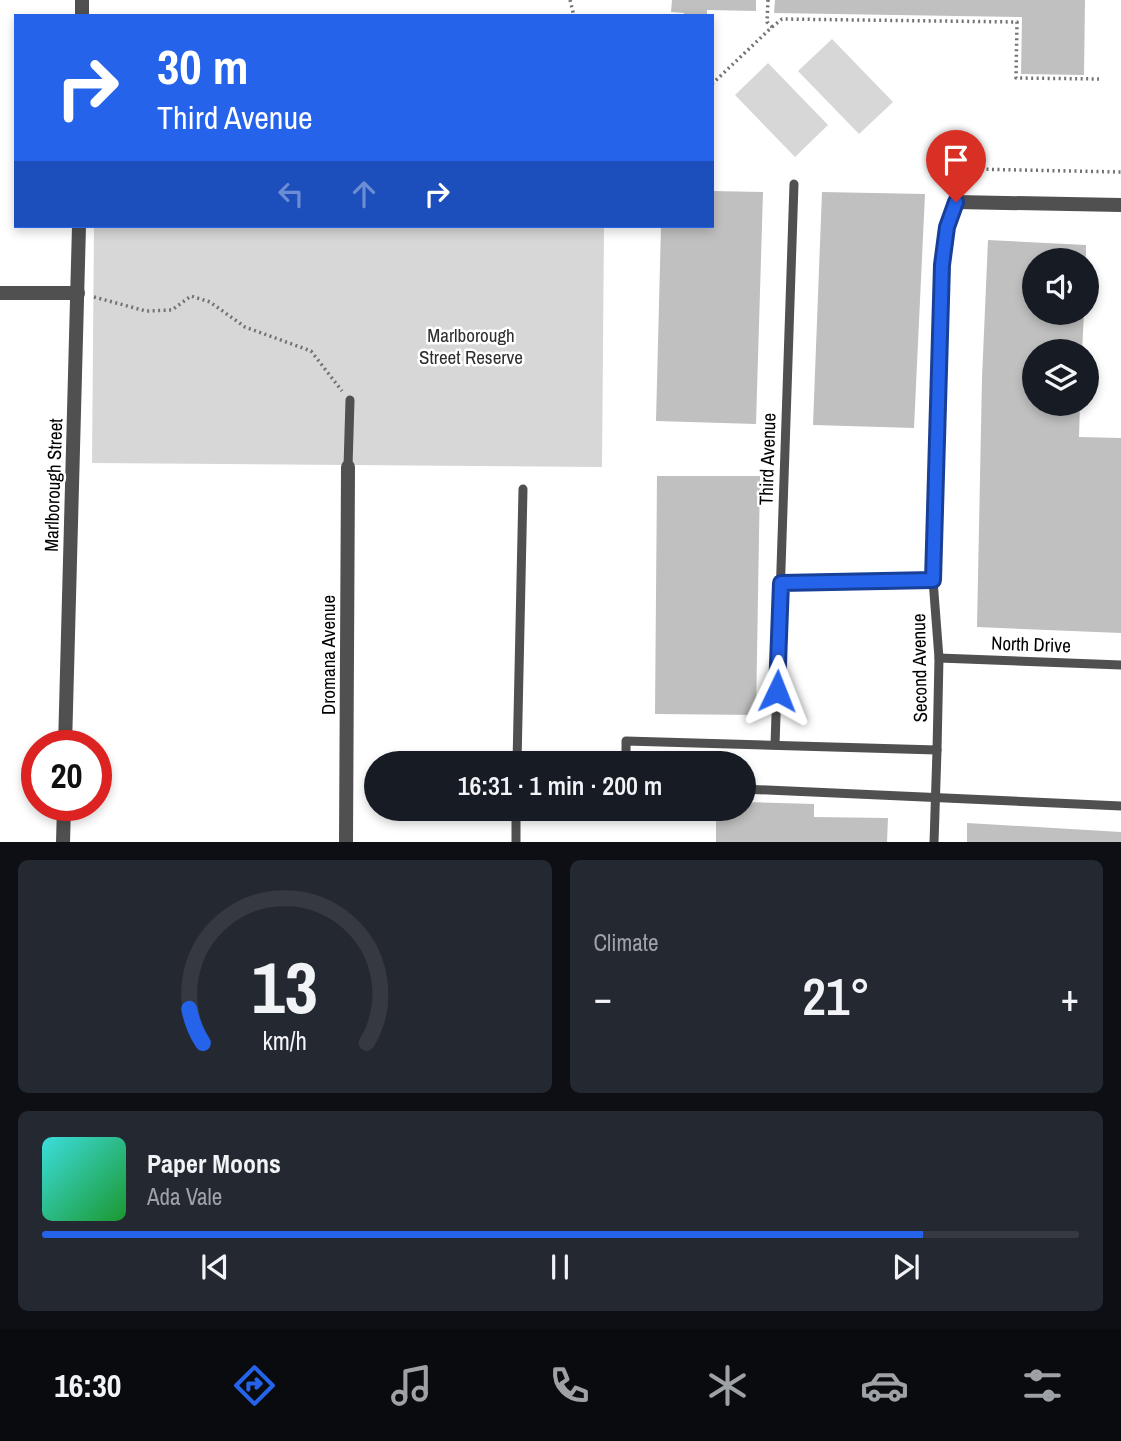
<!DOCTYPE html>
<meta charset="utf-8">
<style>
body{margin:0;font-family:"Archivo Narrow",sans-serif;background:#242831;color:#f1f3f6;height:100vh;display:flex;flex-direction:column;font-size:26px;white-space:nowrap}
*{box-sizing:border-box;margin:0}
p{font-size:23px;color:#9ea1a6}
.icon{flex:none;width:38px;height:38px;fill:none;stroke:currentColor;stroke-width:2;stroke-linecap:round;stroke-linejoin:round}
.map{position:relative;height:842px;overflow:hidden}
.panel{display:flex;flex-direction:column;gap:18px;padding:18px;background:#0d0f14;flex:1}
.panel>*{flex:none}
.banner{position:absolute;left:14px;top:14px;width:700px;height:214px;border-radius:0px;box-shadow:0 4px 10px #0003;background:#2563eb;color:#fff;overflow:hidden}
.tools{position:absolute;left:1022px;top:248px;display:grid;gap:14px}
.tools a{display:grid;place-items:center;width:77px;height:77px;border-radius:50%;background:#171b24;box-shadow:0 4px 10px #0003;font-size:35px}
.speed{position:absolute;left:21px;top:730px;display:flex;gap:14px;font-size:35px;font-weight:700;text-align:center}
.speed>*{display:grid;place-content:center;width:91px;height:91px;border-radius:50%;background:#171b24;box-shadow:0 4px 10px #0003;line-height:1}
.speed .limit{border:10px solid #d22;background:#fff;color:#111}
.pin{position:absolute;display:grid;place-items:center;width:60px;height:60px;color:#fff;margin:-72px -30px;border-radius:50% 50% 50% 0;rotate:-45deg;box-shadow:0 0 7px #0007}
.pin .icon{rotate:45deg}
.me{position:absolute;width:77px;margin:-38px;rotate:2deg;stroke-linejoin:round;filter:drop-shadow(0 0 5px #0008)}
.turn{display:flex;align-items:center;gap:24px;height:147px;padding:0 28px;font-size:32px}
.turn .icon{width:91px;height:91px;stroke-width:2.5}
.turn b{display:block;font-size:49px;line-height:60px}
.lanes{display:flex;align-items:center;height:66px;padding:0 28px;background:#0003;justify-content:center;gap:35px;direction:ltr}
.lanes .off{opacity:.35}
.big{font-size:52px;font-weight:600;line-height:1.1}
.panel .tile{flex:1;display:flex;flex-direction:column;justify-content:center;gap:10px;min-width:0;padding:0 24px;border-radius:10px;background:#242831}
.panel .dial{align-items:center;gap:0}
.dial svg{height:182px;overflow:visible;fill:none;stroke:#363941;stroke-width:7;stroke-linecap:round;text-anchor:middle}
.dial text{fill:#f1f3f6;stroke:none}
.song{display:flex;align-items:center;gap:21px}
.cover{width:84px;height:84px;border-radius:10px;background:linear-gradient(135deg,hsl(180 70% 55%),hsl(130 70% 35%))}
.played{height:7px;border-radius:4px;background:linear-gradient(90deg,#2563eb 85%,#363941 85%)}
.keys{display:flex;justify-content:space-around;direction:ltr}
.heat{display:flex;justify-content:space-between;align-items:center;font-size:38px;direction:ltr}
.panel .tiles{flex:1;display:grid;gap:18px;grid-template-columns:1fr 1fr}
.tile:last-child{grid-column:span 2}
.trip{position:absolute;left:364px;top:751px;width:392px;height:70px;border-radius:35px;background:#171b24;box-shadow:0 4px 10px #0003;font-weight:600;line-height:70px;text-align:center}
.tab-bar{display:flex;height:112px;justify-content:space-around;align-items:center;background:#090b0e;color:#9ea1a6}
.tab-bar .icon{width:49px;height:49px}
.tab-bar .selected{color:#2563eb}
.tab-bar b{font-size:32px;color:#f1f3f6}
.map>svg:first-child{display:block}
.green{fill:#d7d7d7}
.building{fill:#c0c0c0}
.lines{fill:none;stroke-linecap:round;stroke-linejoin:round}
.path{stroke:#727272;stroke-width:3.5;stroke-dasharray:2 3.5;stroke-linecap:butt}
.service{stroke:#505050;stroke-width:9}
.minor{stroke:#505050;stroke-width:14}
.route-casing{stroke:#184099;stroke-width:18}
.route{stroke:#2563eb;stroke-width:12}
.labels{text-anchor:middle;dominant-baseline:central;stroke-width:5;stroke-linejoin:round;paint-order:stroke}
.park-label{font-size:19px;fill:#2e2e2e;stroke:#fff}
.street-label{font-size:19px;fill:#000;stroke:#fff}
</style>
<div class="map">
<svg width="1121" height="843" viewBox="0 0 1121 843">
<rect width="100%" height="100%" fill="#fff"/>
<g class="green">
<path d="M832,39L893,102L859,134L798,71Z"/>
<path d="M768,63L828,125L795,157L735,95Z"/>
<path d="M94,226H604L602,467L92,463Z"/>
</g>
<g class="building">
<path d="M672,0H756V11L707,10V16H684V13L671,12Z"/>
<path d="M775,0H1085L1084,75L1021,74L1022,17L774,13Z"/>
<path d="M712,191L763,192L756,424L656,421L661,226H712Z"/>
<path d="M822,192L925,194L914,428L813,425Z"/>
<path d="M988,240L1086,245V261H1034V313H1084L1082,352H1034V404H1080L1079,437L1121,438V633L977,627L982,378Z"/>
<path d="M657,476H760L756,715L655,714Z"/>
<path d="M744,802L814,804V817L888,818L887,843H716V808H744Z"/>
<path d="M967,823L1121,832V843H967Z"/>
</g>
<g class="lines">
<g class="path">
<path d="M570,0L574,16"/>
<path d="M772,27L782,19L1017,22L1016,78L1099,79"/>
<path d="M712,84L772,27L767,22L768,0"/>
<path d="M970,169L1121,172"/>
<path d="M94,297L146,311L172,310L191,296L210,302L245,327L311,351L342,391"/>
</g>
<g class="service">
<path d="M348,467L350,400"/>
<path d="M781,583L933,580"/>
<path d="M939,658L1121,665"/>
<path d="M775,745L794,184"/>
<path d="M517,763L523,489"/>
<path d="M626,763V741L937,750L939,658L933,580L942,266L947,227L956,202"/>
<path d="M744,789L1121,806"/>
<path d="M516,843V808"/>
<path d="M934,843L937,750"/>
</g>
<g class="minor">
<path d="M82,16V0"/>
<path d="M956,202L1121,205"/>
<path d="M0,293H78"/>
<path d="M65,746L79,226"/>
<path d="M63,843L64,805"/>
<path d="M346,843L348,467"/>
</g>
</g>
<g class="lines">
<defs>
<path id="route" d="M777,691L781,583L933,580L942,265L947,227L956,202"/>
</defs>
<use href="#route" class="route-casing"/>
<use href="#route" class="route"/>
</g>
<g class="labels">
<g class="park-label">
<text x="471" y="335">Marlborough<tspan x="471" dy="22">Street Reserve</tspan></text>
</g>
<g class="street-label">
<text transform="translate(767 459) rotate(-88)">Third Avenue</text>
<text transform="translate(53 485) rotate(-88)">Marlborough Street</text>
<text transform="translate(1031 644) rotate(2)">North Drive</text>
<text transform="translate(328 655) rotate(-90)">Dromana Avenue</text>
<text transform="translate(919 668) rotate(-91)">Second Avenue</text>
</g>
</g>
</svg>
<div class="tools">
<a><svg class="icon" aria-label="sound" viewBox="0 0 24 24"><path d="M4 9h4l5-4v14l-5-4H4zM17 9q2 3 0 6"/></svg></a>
<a><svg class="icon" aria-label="layers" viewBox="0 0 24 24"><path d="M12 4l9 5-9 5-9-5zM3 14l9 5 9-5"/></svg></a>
</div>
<div class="speed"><div class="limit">20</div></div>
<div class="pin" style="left:956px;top:202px;background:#d93025"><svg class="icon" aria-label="arrive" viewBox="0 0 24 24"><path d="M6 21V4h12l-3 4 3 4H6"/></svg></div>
<svg class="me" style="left:777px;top:691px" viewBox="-20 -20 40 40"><path d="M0-17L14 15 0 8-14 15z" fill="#2563eb" stroke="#fff" stroke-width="4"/></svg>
<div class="trip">16:31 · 1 min · 200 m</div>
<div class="banner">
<div class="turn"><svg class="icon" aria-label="right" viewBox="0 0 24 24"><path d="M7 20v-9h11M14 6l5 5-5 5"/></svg><div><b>30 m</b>Third Avenue</div></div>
<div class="lanes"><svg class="icon off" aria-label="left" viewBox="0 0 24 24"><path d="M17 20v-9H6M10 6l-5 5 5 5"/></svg><svg class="icon off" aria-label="ahead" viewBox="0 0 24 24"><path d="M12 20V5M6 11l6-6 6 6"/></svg><svg class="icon" aria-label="right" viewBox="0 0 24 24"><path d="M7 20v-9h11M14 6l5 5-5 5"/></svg></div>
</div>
</div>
<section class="panel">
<div class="tiles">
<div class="tile dial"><svg viewBox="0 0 100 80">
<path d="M14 69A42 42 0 1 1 86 69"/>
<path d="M14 69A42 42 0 0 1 8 54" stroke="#2563eb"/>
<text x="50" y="56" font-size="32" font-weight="700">13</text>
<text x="50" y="72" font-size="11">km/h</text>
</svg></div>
<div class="tile"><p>Climate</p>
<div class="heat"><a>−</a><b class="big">21°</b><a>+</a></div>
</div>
<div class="tile">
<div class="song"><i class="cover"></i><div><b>Paper Moons</b><p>Ada Vale</p></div></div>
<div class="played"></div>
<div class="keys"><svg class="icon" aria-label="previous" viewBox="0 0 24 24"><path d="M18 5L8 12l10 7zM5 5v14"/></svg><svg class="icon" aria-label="pause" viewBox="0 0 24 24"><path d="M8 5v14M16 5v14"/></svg><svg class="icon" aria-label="next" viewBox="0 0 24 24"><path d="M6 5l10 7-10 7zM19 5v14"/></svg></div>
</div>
</div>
</section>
<nav class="tab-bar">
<b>16:30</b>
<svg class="icon selected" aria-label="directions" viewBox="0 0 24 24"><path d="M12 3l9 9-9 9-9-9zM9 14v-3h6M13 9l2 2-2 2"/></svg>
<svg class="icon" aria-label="music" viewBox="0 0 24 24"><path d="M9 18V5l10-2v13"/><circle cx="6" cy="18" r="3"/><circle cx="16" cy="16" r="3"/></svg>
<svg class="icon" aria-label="phone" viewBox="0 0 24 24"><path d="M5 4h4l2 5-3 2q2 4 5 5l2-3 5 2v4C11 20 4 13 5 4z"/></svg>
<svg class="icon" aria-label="climate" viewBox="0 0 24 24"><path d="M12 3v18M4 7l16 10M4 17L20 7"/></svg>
<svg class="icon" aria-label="car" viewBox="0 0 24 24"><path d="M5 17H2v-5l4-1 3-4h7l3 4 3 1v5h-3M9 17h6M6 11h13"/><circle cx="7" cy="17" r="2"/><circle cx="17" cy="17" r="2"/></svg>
<svg class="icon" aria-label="filters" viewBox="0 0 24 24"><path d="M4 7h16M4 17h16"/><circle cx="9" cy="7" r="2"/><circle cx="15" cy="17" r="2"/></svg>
</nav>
